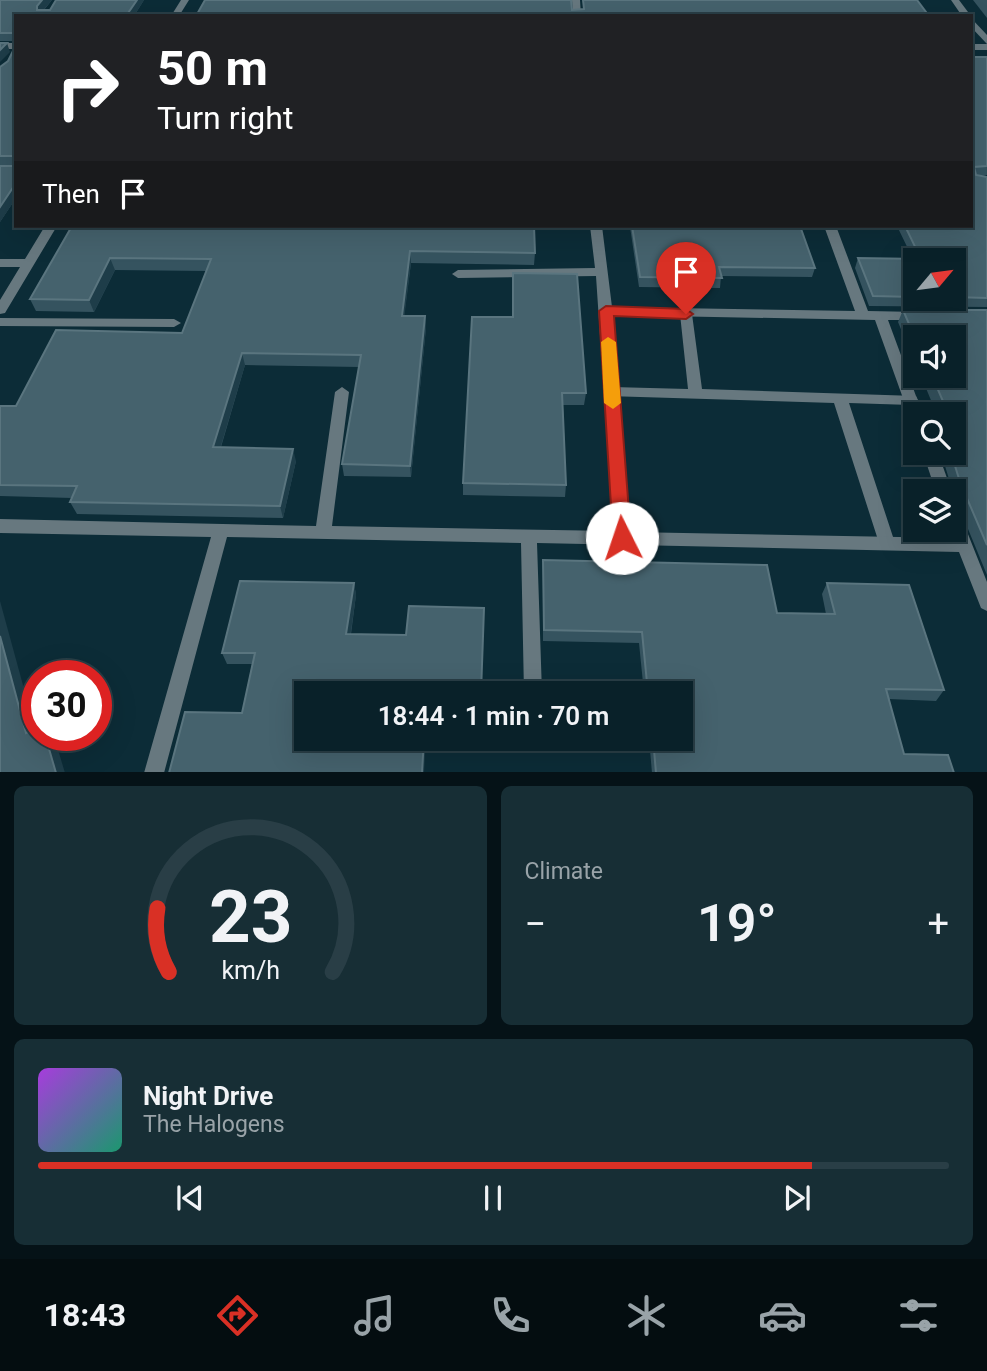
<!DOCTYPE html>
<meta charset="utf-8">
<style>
body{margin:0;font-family:Roboto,sans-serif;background:#172e35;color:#f1f3f6;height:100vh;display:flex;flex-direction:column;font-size:26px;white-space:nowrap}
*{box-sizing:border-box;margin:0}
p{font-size:23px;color:#99a3a8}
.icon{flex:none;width:38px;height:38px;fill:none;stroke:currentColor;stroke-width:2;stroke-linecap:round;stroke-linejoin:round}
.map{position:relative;height:772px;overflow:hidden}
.side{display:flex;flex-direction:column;gap:14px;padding:14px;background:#051217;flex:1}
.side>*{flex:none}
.guide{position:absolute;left:14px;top:14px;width:959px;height:214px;border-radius:0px;box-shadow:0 7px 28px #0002,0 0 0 2px #293e46;background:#202124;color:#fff;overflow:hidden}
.needle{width:46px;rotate:61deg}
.buttons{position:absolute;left:903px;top:248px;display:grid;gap:14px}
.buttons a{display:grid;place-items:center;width:63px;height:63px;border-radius:0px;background:#092129;box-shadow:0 7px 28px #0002,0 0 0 2px #293e46;font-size:35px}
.speed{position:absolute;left:21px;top:660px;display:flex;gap:14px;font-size:35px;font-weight:700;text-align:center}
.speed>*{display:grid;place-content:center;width:91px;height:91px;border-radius:50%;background:#092129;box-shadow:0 7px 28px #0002,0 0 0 2px #293e46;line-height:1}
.speed .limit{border:10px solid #d22;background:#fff;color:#111}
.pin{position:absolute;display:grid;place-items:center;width:60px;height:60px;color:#fff;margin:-72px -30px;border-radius:50% 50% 50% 0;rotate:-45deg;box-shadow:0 0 7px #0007}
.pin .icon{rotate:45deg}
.me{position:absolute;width:77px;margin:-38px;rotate:356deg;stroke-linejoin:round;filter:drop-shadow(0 0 5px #0008)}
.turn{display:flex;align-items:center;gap:24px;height:147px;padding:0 28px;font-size:32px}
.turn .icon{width:91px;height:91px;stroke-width:2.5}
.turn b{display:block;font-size:49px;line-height:60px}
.then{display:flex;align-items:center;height:66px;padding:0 28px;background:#0003;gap:14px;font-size:26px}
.big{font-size:52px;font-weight:600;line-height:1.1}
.side .card{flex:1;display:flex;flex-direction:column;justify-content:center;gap:10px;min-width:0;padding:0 24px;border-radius:10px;background:#172e35}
.side .dial{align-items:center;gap:0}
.dial svg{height:182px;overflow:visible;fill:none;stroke:#293e46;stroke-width:7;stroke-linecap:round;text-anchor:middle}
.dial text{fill:#f1f3f6;stroke:none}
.song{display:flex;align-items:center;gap:21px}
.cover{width:84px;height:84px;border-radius:10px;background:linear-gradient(135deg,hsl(280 70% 55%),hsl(160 70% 35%))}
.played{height:7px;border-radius:4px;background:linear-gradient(90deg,#d93025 85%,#293e46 85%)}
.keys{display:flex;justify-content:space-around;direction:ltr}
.heat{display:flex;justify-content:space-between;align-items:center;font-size:38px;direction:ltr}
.side .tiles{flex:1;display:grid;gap:14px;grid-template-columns:1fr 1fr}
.card:last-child{grid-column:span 2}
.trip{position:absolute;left:294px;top:681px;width:399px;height:70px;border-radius:0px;background:#092129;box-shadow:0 7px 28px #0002,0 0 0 2px #293e46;font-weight:600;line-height:70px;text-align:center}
.tabs{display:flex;height:112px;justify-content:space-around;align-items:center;background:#040d10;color:#99a3a8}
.tabs .icon{width:49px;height:49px}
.tabs .selected{color:#d93025}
.tabs b{font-size:32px;color:#f1f3f6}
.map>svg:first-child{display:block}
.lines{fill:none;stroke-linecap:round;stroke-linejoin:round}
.lane{fill:#67787f;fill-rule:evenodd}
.street{fill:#67787f;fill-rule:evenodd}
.wall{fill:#35535f;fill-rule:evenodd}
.shaded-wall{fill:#1e3d49}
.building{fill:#45626d;stroke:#5a757f;stroke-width:2}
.route{fill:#d93025;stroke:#8d1f18;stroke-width:2}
.slow{fill:#f59e0b}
</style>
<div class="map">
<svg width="987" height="773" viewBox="0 0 987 773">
<rect width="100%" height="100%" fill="#0c2c37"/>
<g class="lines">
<path class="lane" d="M686,310L692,314L702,389L916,396L918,400L911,405L849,403L895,543L893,548L887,550L881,548L879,543L834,403L607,396L605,392L607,388L612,387L688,389L680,314Z"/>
<g class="street">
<path d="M181,0H189L179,16H171Z"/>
<path d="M572,0H580L581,16H573Z"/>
<path d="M951,0H959L971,16H962Z"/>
<path d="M971,18L987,35V44L971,27Z"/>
<rect x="0" y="43" width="16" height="6"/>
<rect x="971" y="44" width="16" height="6"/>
<path d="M45,226H57L5,313L0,314V300L20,267H0V259H25Z"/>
<path d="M590,226H602L612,307L855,311L824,226H836L868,311L919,312L925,316L919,320H888L923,415H915V420L909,415L875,320L613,315L630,532L953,538L950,530H954V512L960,514L962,519L987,582V611L981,608L959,552L537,543L542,693H524L521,543L227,537L164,773H144L211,537L0,533V519L316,526L335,392L342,387L349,392L332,526L613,531L596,276L458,278L452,274L458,270L595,268Z"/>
<path d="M0,318L174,319L181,323L174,327L0,326Z"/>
<path d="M923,453H938L952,492H936Z"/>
</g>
</g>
<g class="wall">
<path d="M0,0H52L44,10L144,0L134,16H16V198L0,222V166H14L0,165V67L8,61L14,49V41H0Z"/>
<path d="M973,0H987V18Z"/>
<path d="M971,57H987V175L980,176L987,177V307L869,306L855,268L858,258L913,259L897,226H971ZM915,261H954V299H915Z"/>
<path d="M72,226L535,253L534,265L411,263L404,316H425L426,328L411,477L344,476L342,464L359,367L245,365L221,447L296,461L283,518L77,514L70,502L72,498L0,496V406H16L182,333L207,271L115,270L94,312L36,311L30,299Z"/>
<path d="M611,226H800L815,268L812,277L721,276L720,288L639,287L630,227H612Z"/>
<path d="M903,310H987V575L954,495V492H953L941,453H954V415H937L921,376H954L915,338V363L898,322Z"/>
<path d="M472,317L586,393L584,405H563L566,485L565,497L463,495V483Z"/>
<path d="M543,560L777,613L826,614L822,594L827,583L944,690L936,701L889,699L904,754L954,773H652L649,738H681V693H644L639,643L543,641Z"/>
<path d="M354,583L356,595L351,634L406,635L484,608L242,713L252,664H227L222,653Z"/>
</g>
<g class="shaded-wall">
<path d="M42,0H52L40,14L37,10V6Z"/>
<path d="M137,0H144L134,16H126Z"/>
<path d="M7,43L10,52L0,62V50Z"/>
<path d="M16,183V198L0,222V207Z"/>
<path d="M410,251L411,263L403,328L402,316Z"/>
<path d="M110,258L115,270L94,312L89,300Z"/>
<path d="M425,316L426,328L411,477L410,466Z"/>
<path d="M242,353L245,365L217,459L213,447Z"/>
<path d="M293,449L296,461L283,518L280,506Z"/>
<path d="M354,583L356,595L349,645L346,634Z"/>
<path d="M0,601L41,751L26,733L0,636Z"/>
<path d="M45,735H50L56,743L65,773H56Z"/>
<path d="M424,738H426L424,773H422Z"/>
</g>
<g class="building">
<path d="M0,0H42L37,6V10H50L56,0H137L126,16H16V183L0,207V166H14V156H0V67L8,61L14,49L15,33H0Z"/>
<path d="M205,0H571L572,10L584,9L583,0H917L929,16H196Z"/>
<path d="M0,43H7L0,50Z"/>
<path d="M971,57H987V166L974,167L976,175L987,177V298L954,297V261H915V297L873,296L858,258L921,259L905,226H971Z"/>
<path d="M72,226H255L359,228V226H534L535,253L410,251L402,316H425L410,466L342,464L361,355L242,353L213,447L293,449L280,506L70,502L77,486L0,485V406H16L56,330L182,333L211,259L110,258L89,300L30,299Z"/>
<path d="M632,226H800L815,268L719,267L722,278L640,277Z"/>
<path d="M513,273L577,274L586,393H562L566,485L463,483L472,317H513Z"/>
<path d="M903,310H987V545L960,482L951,453H954V415H949L932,376H954V338H915Z"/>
<path d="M543,560L767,565L777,613L835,614L827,583L909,585L944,690L886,689L904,754L948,755L954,773H656L653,738H681V693H648L642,632L544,630Z"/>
<path d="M240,581L354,583L346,634L406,635L409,606L484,608L481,693H306V738H424L422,773H169L185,712L242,713L255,653H222Z"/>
<path d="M0,636L26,733L37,728V735H45L56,773H0Z"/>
</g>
<path class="route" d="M606,306L686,309L693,314L686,319L614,316L631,538L628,543L622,545L615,543L613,538L599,311Z"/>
<path class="slow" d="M608,337L616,342L621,403L613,409L604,403L601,342Z"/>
</svg>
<div class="buttons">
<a><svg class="needle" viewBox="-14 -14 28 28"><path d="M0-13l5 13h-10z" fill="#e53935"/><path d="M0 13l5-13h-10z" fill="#99a3a8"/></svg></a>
<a><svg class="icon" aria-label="sound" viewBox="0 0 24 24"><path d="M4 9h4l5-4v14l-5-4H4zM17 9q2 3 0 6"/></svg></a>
<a><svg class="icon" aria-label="search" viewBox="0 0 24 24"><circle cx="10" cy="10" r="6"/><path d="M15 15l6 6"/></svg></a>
<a><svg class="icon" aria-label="layers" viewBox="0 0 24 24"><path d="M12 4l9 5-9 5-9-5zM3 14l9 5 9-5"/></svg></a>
</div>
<div class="speed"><div class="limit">30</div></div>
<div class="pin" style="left:686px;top:314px;background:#d93025"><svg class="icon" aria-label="arrive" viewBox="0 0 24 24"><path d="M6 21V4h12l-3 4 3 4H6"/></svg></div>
<svg class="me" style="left:622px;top:538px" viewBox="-20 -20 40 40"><circle r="19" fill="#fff"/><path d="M0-13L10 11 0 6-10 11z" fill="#d93025"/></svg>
<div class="trip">18:44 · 1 min · 70 m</div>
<div class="guide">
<div class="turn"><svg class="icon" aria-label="right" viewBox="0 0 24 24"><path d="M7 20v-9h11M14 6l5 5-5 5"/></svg><div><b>50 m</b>Turn right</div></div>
<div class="then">Then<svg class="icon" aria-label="arrive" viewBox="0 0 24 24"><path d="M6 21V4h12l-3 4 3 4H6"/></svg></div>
</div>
</div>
<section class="side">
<div class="tiles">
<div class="card dial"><svg viewBox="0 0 100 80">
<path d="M14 69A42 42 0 1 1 86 69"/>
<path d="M14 69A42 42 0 0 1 9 41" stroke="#d93025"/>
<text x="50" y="56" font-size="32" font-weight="700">23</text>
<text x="50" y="72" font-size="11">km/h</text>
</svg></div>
<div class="card"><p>Climate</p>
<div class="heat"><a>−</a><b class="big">19°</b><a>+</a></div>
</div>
<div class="card">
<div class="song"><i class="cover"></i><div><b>Night Drive</b><p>The Halogens</p></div></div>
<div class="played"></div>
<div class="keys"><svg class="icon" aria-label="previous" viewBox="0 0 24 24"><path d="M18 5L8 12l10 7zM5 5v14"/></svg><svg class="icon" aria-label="pause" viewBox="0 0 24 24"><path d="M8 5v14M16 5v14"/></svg><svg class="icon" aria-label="next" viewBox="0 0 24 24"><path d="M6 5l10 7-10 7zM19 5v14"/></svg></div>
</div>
</div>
</section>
<nav class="tabs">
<b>18:43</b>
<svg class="icon selected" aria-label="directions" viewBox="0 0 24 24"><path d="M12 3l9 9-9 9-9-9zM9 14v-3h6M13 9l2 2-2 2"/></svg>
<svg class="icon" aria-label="music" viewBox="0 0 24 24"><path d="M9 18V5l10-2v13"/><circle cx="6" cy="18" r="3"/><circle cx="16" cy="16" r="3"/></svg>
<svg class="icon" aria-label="phone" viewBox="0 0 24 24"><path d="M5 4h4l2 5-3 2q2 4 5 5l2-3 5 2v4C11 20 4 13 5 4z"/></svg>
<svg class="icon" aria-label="climate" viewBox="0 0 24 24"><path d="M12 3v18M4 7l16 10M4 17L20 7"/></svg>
<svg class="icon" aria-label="car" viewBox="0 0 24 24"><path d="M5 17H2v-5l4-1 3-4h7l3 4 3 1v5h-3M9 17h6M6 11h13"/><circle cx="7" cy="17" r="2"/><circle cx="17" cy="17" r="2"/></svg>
<svg class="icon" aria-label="filters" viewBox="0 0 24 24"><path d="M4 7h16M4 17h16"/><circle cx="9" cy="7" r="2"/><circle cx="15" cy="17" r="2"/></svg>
</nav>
